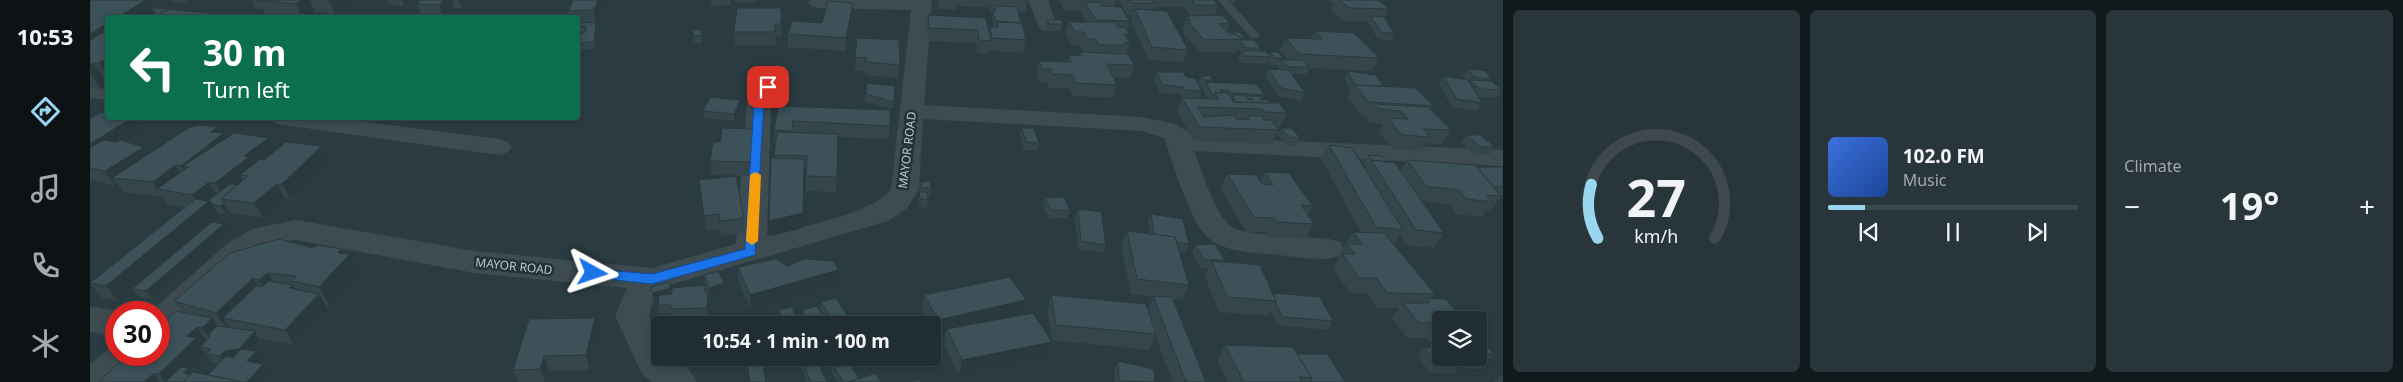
<!DOCTYPE html>
<meta charset="utf-8">
<style>
body{margin:0;font-family:"Noto Sans",sans-serif;background:#28353a;color:#f1f3f6;height:100vh;display:flex;flex-direction:column;font-size:19px;white-space:nowrap}
*{box-sizing:border-box;margin:0}
p{font-size:16px;color:#a2a8ac}
.icon{flex:none;width:28px;height:28px;fill:none;stroke:currentColor;stroke-width:2;stroke-linecap:round;stroke-linejoin:round}
.map{position:relative;flex:1;overflow:hidden}
.panel{display:flex;flex-direction:column;gap:10px;padding:10px;background:#12191c;width:900px}
.panel>*{flex:none}
.guide{position:absolute;left:15px;top:15px;width:475px;height:105px;border-radius:5px;box-shadow:0 2px 8px #0003,0 0 0 1px #3d494d;background:#0b6e4f;color:#fff;overflow:hidden}
.buttons{position:absolute;left:1342px;top:311px;display:grid;gap:10px}
.buttons a{display:grid;place-items:center;width:55px;height:55px;border-radius:5px;background:#202d32;box-shadow:0 2px 8px #0003,0 0 0 1px #3d494d;font-size:25px}
.speed{position:absolute;left:15px;top:301px;display:flex;gap:10px;font-size:25px;font-weight:700;text-align:center}
.speed>*{display:grid;place-content:center;width:65px;height:65px;border-radius:50%;background:#202d32;box-shadow:0 2px 8px #0003,0 0 0 1px #3d494d;line-height:1}
.speed .limit{border:8px solid #d22;background:#fff;color:#111}
.pin{position:absolute;display:grid;place-items:center;width:42px;height:42px;color:#fff;margin:-21px;border-radius:10px;box-shadow:0 2px 8px #0006}
.me{position:absolute;width:55px;margin:-28px;rotate:95deg;stroke-linejoin:round;filter:drop-shadow(0 0 4px #0008)}
.turn{display:flex;align-items:center;gap:18px;height:105px;padding:0 15px;font-size:22px}
.turn .icon{width:65px;height:65px;stroke-width:2.5}
.turn b{display:block;font-size:35px;line-height:42px}
.big{font-size:38px;font-weight:700;line-height:1.1}
.panel .widget{flex:1;display:flex;flex-direction:column;justify-content:center;gap:8px;min-width:0;padding:0 18px;border-radius:8px;background:#28353a}
.panel .dial{align-items:center;gap:0}
.dial svg{height:130px;overflow:visible;fill:none;stroke:#3d494d;stroke-width:7;stroke-linecap:round;text-anchor:middle}
.dial text{fill:#f1f3f6;stroke:none}
.song{display:flex;align-items:center;gap:15px}
.cover{width:60px;height:60px;border-radius:8px;background:linear-gradient(135deg,hsl(220 70% 55%),hsl(220 70% 35%))}
.played{height:5px;border-radius:2px;background:linear-gradient(90deg,#9bd6f1 15%,#3d494d 15%)}
.keys{display:flex;justify-content:space-around;direction:ltr}
.heat{display:flex;justify-content:space-between;align-items:center;font-size:28px;direction:ltr}
.panel .tiles{flex:1;display:grid;gap:10px;grid-template-columns:repeat(3,1fr)}
.trip{position:absolute;left:561px;top:316px;width:290px;height:50px;border-radius:5px;background:#202d32;box-shadow:0 2px 8px #0003,0 0 0 1px #3d494d;font-weight:700;line-height:50px;text-align:center}
main{display:flex;flex:1;min-height:0}
.tabs{display:flex;flex-direction:column;width:90px;justify-content:space-around;align-items:center;background:#0d1214;color:#a2a8ac}
.tabs .icon{width:35px;height:35px}
.tabs .current{color:#9bd6f1}
.tabs b{font-size:22px;color:#f1f3f6}
.map>svg:first-child{display:block}
.lines{fill:none;stroke-linecap:round;stroke-linejoin:round}
.lane{fill:#3e4c52;fill-rule:evenodd}
.street{fill:#3e4c52;fill-rule:evenodd}
.wall{fill:#34464c;fill-rule:evenodd}
.shaded-wall{fill:#2a393e}
.building{fill:#3c5158;stroke:#2a393e}
.route{fill:#1a73e8;stroke:#114b97}
.slow{fill:#f59e0b}
.labels{text-anchor:middle;dominant-baseline:central;stroke-width:5;stroke-linejoin:round;paint-order:stroke}
.street-label{font-size:12px;fill:#bbc7cc;stroke:#223238}
</style>
<main>
<nav class="tabs">
<b>10:53</b>
<svg class="icon current" aria-label="directions" viewBox="0 0 24 24"><path d="M12 3l9 9-9 9-9-9zM9 14v-3h6M13 9l2 2-2 2"/></svg>
<svg class="icon" aria-label="music" viewBox="0 0 24 24"><path d="M9 18V5l10-2v13"/><circle cx="6" cy="18" r="3"/><circle cx="16" cy="16" r="3"/></svg>
<svg class="icon" aria-label="phone" viewBox="0 0 24 24"><path d="M5 4h4l2 5-3 2q2 4 5 5l2-3 5 2v4C11 20 4 13 5 4z"/></svg>
<svg class="icon" aria-label="climate" viewBox="0 0 24 24"><path d="M12 3v18M4 7l16 10M4 17L20 7"/></svg>
</nav>
<div class="map">
<svg width="1413" height="382" viewBox="0 0 1413 382">
<rect width="100%" height="100%" fill="#2a3c42"/>
<g class="lines">
<path class="lane" d="M1128,0H1138L1169,34V38H1161Z"/>
<g class="street">
<path d="M720,0H842L834,105L1052,117L1085,124L1107,136L1124,138L1413,150V166L1104,151C1112,170 1125,216 1142,227C1158,237 1218,237 1239,239L1250,242L1254,249L1250,256C1231,262 1209,257 1189,255C1169,253 1140,253 1122,241C1101,228 1083,162 1074,138L1052,131L833,119L829,189L817,208L798,221L573,287L563,300L559,316L570,340V358C587,358 600,367 607,382H562L552,374L525,316L537,288L385,273L206,240L180,244L159,258L81,333L69,337V312H60L137,244L162,229L206,220L385,251L562,268L646,244L657,102L680,67L688,65L696,67L699,72L681,102L677,236C706,228 786,213 801,189L821,10L728,8L721,6L718,2Z"/>
<path d="M938,0H958L967,25L964,29L957,31L950,29Z"/>
<path d="M0,3L107,12L114,14L117,18H31L0,15Z"/>
<path d="M0,84L18,86V100L0,98Z"/>
<path d="M181,118H244L409,139L418,142L422,147L418,152L409,155L193,125L184,123Z"/>
<path d="M0,306L33,312H26V336L0,332Z"/>
<path d="M26,344V355H51L46,365L28,382H0V364Z"/>
</g>
</g>
<g class="wall">
<path d="M0,0L67,15H136L137,18H18V84L11,89H0Z"/>
<path d="M80,0H104L99,3L81,2Z"/>
<path d="M162,0H266L245,14L225,12L217,18H191L176,16L173,9L165,8Z"/>
<path d="M298,0H322L314,6L300,4Z"/>
<path d="M331,0H380L372,8H364L353,18L331,16L327,4Z"/>
<path d="M483,0H515L506,23L507,28L505,49L491,50L489,43L490,34H488V18H479L478,11Z"/>
<path d="M621,0H641V5L621,6Z"/>
<path d="M645,0H667V2L645,3Z"/>
<path d="M847,0H938L935,12L929,11L936,40L933,53L900,51V48L899,54L887,53L886,43L838,41L837,28L838,15L899,33L900,27H904L902,18L903,12L900,11L899,8V3L898,7L867,6L866,10L849,9Z"/>
<path d="M969,0H1026L1024,7L1040,21L1037,31L1039,34L1038,39L1040,43L1036,54L1044,65L1040,78L1024,77L1027,85L1023,98L982,96L979,88H959L957,82H949L946,74L949,61L977,62L979,55L989,56L990,52H1002H994L990,45H981L976,34L979,22H996L992,14L993,11H974Z"/>
<path d="M1029,0H1124L1128,5L1125,16L1140,23L1137,31L1138,32L1155,38L1154,40L1171,48L1170,51L1178,55L1180,52L1194,58L1193,60H1198L1190,50L1196,38L1221,39L1225,31L1289,58L1282,71L1219,68L1216,74H1202L1215,93L1211,101L1188,96L1175,76L1178,69L1190,70L1188,67L1189,65H1182L1178,61L1177,64L1151,63L1148,58L1151,52L1148,49L1146,52H1110L1093,33L1094,30L1093,28L1097,16H1100L1094,7H1064L1063,10L1098,50L1093,62L1058,60L1041,21L1043,15H1037Z"/>
<path d="M1135,0H1146L1145,2L1137,3Z"/>
<path d="M1232,0H1288L1299,9L1294,18L1305,34L1301,41L1288,39L1278,23V21H1253L1240,9L1243,4L1239,1Z"/>
<path d="M691,8V36H686L685,45H645L644,32Z"/>
<path d="M762,15L756,51L698,47V34L732,23Z"/>
<path d="M957,20L973,24L971,31H957L955,27Z"/>
<path d="M603,30L612,37V43H603Z"/>
<path d="M767,38L810,65L808,78L775,75V71L765,70Z"/>
<path d="M1378,69L1401,80V81L1412,90L1407,98L1388,97L1392,103L1387,111L1362,107L1349,84L1353,76L1376,80L1373,76Z"/>
<path d="M1258,71L1293,86L1344,106L1341,110L1361,130L1352,144L1336,143L1332,151L1303,149L1289,132L1293,124L1280,123L1276,118L1277,116H1272L1257,98L1261,91L1254,79Z"/>
<path d="M1066,72L1096,77L1112,91L1109,99L1092,98L1090,94L1070,93L1064,79Z"/>
<path d="M1111,76L1123,80L1122,82L1175,95L1172,100L1180,103L1197,113L1190,127H1186L1189,130L1182,144L1104,141L1087,112L1092,98L1117,99L1113,89L1114,88H1111L1108,84Z"/>
<path d="M805,86L803,109L775,102L776,94Z"/>
<path d="M688,106L800,126L799,139L748,137L746,192L716,191V170H713V228L680,236L679,221L686,144H684V130Z"/>
<path d="M651,107L645,121L614,118L613,111Z"/>
<path d="M18,118H43L51,131L36,141L59,154L130,133L137,138L185,151L238,161L200,199L195,198L173,218L140,213L139,212L136,214L127,213L129,215L58,276L140,232L62,299L49,297L42,289L28,301L12,298L0,284V283L94,207L77,204L72,197L33,192L27,184L25,186L1,180L0,181V119Z"/>
<path d="M932,128L949,143L947,150H934L930,135Z"/>
<path d="M1191,128L1210,138L1206,145H1195L1188,135Z"/>
<path d="M665,129L666,143L661,176L621,175L620,161L630,142Z"/>
<path d="M1376,135L1405,147L1399,155H1386L1371,143Z"/>
<path d="M1239,145L1275,169L1277,167L1273,163L1278,155L1297,162L1311,170L1317,160L1387,167H1413V195H1409L1411,196L1400,211L1396,210L1392,217L1366,214L1359,205L1332,201L1354,233L1344,248L1316,245L1310,235L1304,244L1345,294L1341,298L1351,320V358H1389V336L1404,354L1391,369H1375L1371,365L1364,373H1340L1328,356L1334,348H1345L1336,338H1317L1302,318L1309,308H1287L1276,293H1260L1243,269L1255,248L1254,247L1263,232H1271L1231,159Z"/>
<path d="M1175,172L1223,206L1218,215L1224,224L1216,238L1178,237L1175,232H1157L1130,189L1137,174L1170,181Z"/>
<path d="M609,180L654,218L655,233L631,236L630,229L616,231Z"/>
<path d="M830,182L841,188L840,196H838V199L837,208L829,207L828,200Z"/>
<path d="M955,198L980,210L977,218H959L953,206Z"/>
<path d="M988,209L1016,245L1013,253L988,249L985,217Z"/>
<path d="M1061,214L1099,244L1095,252L1089,251L1099,285L1092,300L1082,299L1116,382H1083L1065,335L1059,350L962,340L957,310L961,295L1058,309L1063,297L1041,294L1031,246L1037,231L1059,234L1058,222Z"/>
<path d="M1105,245L1135,260L1134,262L1183,293L1243,321L1238,330L1188,325L1181,311L1178,316L1129,312L1115,276L1119,268H1111L1102,253Z"/>
<path d="M223,248L251,249L253,253L270,273L240,306H236L238,309L204,345L170,339V340L161,350L167,351L172,360L169,363L173,364L179,372L170,382H8L92,312L84,301ZM116,355L122,363L129,364L118,375L102,372L101,370Z"/>
<path d="M698,266L748,270V285L661,310L649,282L648,267Z"/>
<path d="M614,275L635,291L620,296L618,292L619,300L618,316L582,318L581,313L570,314L568,305L569,300L564,301L562,295L560,287L581,288L582,293L615,285Z"/>
<path d="M834,295L932,315L962,342L957,357L869,375L854,345L856,332L845,335L842,330V325H840L832,310Z"/>
<path d="M731,302L763,325H740L731,311Z"/>
<path d="M689,310L710,325H692L690,318Z"/>
<path d="M713,310L738,325H717L713,318Z"/>
<path d="M439,319L508,333L500,370L459,371L456,382H428L423,370Z"/>
<path d="M1135,345L1207,354L1255,382H1138L1127,360Z"/>
<path d="M707,358H726L737,382H717Z"/>
<path d="M734,358H756L769,379L791,382H748Z"/>
<path d="M1028,361L1065,382H1025L1024,370Z"/>
<path d="M1410,376H1413V382H1404Z"/>
</g>
<g class="shaded-wall">
<path d="M56,0H58L68,18H27Z"/>
<path d="M97,0H104L99,3Z"/>
<path d="M212,0H220L225,12L217,18H212L206,4Z"/>
<path d="M239,0H266L245,14Z"/>
<path d="M312,0H322L314,6Z"/>
<path d="M355,0H362L364,8L353,18L349,5Z"/>
<path d="M369,0H380L372,8Z"/>
<path d="M508,0H515L506,23L507,28L505,49L504,42L506,22L504,10Z"/>
<path d="M763,3L762,15L756,51V38Z"/>
<path d="M18,23V52L0,63V34Z"/>
<path d="M18,58V75L9,63Z"/>
<path d="M3,63L17,84L11,89L0,73V65Z"/>
<path d="M650,100L651,107L645,121L644,114Z"/>
<path d="M42,118H43L51,131L0,165V144Z"/>
<path d="M127,127L131,135L134,133L142,147L98,167L93,166L102,179L100,180L91,166L121,132Z"/>
<path d="M665,129L666,143L661,176V162Z"/>
<path d="M179,138L186,152L158,176L150,175L153,182L134,197L125,183L154,156Z"/>
<path d="M232,146L238,161L200,199L192,184Z"/>
<path d="M54,147L63,161L22,178L27,184L25,186L15,171Z"/>
<path d="M85,165L94,180L67,189L63,182Z"/>
<path d="M119,182L128,196L120,202L129,215L28,301L16,286L110,208L102,195Z"/>
<path d="M187,184L195,198L173,218L164,203Z"/>
<path d="M134,204L139,212L136,214L131,206Z"/>
<path d="M713,213V228L680,236L679,221Z"/>
<path d="M134,224L140,232L62,299L56,291Z"/>
<path d="M251,249L256,258L260,254L270,273L240,306L229,287L248,253Z"/>
<path d="M748,270V285L661,310L660,295Z"/>
<path d="M178,273L190,293L182,300L169,280Z"/>
<path d="M163,278L175,298L133,318L141,331L140,332L126,313Z"/>
<path d="M634,283L635,291L620,296L619,288Z"/>
<path d="M203,285L212,300L199,288Z"/>
<path d="M581,288L582,296L564,301L563,293Z"/>
<path d="M618,292L619,300L618,316L617,308Z"/>
<path d="M229,294L238,309L204,345L195,330Z"/>
<path d="M936,300L932,315L857,329L856,332L845,335L848,320Z"/>
<path d="M122,318L133,333L121,335H118L123,343L112,328Z"/>
<path d="M505,318L508,333L500,370L496,355Z"/>
<path d="M107,327L118,342L110,347L116,355L101,370L105,376L75,382L69,374L97,336Z"/>
<path d="M165,331L170,340L154,357L136,365L130,356L135,351Z"/>
<path d="M962,342L957,357L869,375L872,360Z"/>
<path d="M167,351L172,360L163,370L157,361Z"/>
<path d="M454,356L459,371L456,382H455L450,369Z"/>
<path d="M173,364L179,372L170,382H157Z"/>
<path d="M63,374L70,382H54Z"/>
</g>
<g class="building">
<path d="M0,0H56L27,18H18V23L0,34Z"/>
<path d="M169,0H212L206,4Z"/>
<path d="M331,0H355L349,5L327,4Z"/>
<path d="M483,0H508L504,10L478,11Z"/>
<path d="M1039,0H1063L1065,3H1041Z"/>
<path d="M1102,0H1124L1128,5H1105Z"/>
<path d="M1249,0H1288L1299,9L1259,8Z"/>
<path d="M738,1L763,3L756,38L698,34L702,21L732,23Z"/>
<path d="M995,2H1010L1012,6L1031,7L1040,21L1006,20Z"/>
<path d="M905,6L927,7L931,23L905,21L903,11H906Z"/>
<path d="M647,8H691V24H685V32H644Z"/>
<path d="M78,9L136,15L132,18H63Z"/>
<path d="M1045,9L1077,11L1098,50L1062,47Z"/>
<path d="M838,15L896,18L901,41L889,40L888,30L839,28Z"/>
<path d="M1132,15L1140,23L1129,24L1139,34H1146L1152,39L1114,40L1097,20L1101,21L1097,16Z"/>
<path d="M1281,16L1294,17L1305,34L1291,32Z"/>
<path d="M957,20H971L973,24H959Z"/>
<path d="M506,22L504,42L489,43L491,33L495,32L496,26L488,27V23Z"/>
<path d="M907,22L932,23L936,40L902,38L900,27H908Z"/>
<path d="M979,22H1025L1028,27H1035L1039,34H1034L1040,43L1034,42L1036,45H1008L1005,39H997L994,32H985Z"/>
<path d="M18,30V58L9,63H3L0,65V41L10,34Z"/>
<path d="M603,30H612L611,36H603Z"/>
<path d="M1225,31L1264,33L1289,58L1209,54L1196,38L1232,39Z"/>
<path d="M1138,32H1149L1155,38H1151L1146,34H1139Z"/>
<path d="M767,38L809,40L810,65L776,62V58L765,57Z"/>
<path d="M1151,40H1164L1171,48H1156L1151,42Z"/>
<path d="M1151,51H1176L1180,57L1154,56Z"/>
<path d="M990,52L1038,54L1044,65L1017,64L1027,85L986,83L982,75L962,74L961,69H952L949,61L981,62L979,55L991,56Z"/>
<path d="M1180,52H1188L1194,58H1185Z"/>
<path d="M1191,60H1212L1219,67H1198Z"/>
<path d="M1178,69L1199,70L1215,93L1191,88Z"/>
<path d="M1378,69L1396,71L1401,80L1384,77Z"/>
<path d="M1258,71L1286,75L1293,86L1265,85Z"/>
<path d="M1066,72H1093L1096,77L1105,78L1112,91L1095,90L1093,87L1073,85Z"/>
<path d="M1111,76H1120L1123,80H1114Z"/>
<path d="M1353,76L1378,80L1392,103L1367,99Z"/>
<path d="M1379,80L1401,81L1412,90L1390,89Z"/>
<path d="M1116,82L1166,84L1175,95L1141,93L1139,90H1130L1132,93H1125L1123,97Z"/>
<path d="M777,83L805,86L804,102L776,94Z"/>
<path d="M1264,85L1326,88L1344,106L1279,102Z"/>
<path d="M1125,93H1138L1144,102L1189,103L1197,113L1175,112L1172,109L1107,107L1114,117L1144,115L1146,119L1159,120L1157,116H1172L1174,120H1181L1189,130L1110,127L1092,98L1129,99Z"/>
<path d="M1142,95H1154L1157,99L1163,100L1160,96H1168L1171,100H1179L1180,103L1144,102L1142,99L1145,100Z"/>
<path d="M620,97L650,100L644,114L613,111Z"/>
<path d="M1284,104L1338,107L1361,130L1333,129L1340,137L1312,135L1297,118L1318,119L1311,111L1288,109Z"/>
<path d="M688,106L800,110V126L703,121L702,131L684,130Z"/>
<path d="M11,112L18,113V118H42L0,144V119Z"/>
<path d="M109,125L127,127L121,132L134,133L91,166L85,165L63,182L22,178L100,127Z"/>
<path d="M632,128L665,129L661,162L620,161L623,142H630Z"/>
<path d="M932,128H944L949,143L936,142Z"/>
<path d="M1191,128H1202L1210,138L1199,137Z"/>
<path d="M687,132L748,134L747,177L716,176L717,156L684,155Z"/>
<path d="M144,133L179,138L154,156L159,157L125,183L119,182L102,195L67,189L98,167L93,166Z"/>
<path d="M1376,135H1390L1405,147H1391Z"/>
<path d="M14,140L26,142L30,140L54,147L15,171L0,168V147Z"/>
<path d="M196,142L232,146L192,184H187L164,203L131,199L158,176L150,175L170,159L174,160Z"/>
<path d="M1239,145L1262,148L1313,230L1286,227Z"/>
<path d="M1278,155L1292,156L1297,162L1282,160Z"/>
<path d="M681,158L714,159L713,213L679,221Z"/>
<path d="M1281,160L1305,163L1354,233L1326,230Z"/>
<path d="M1317,160L1385,165L1411,196L1397,195L1403,202L1376,199L1369,190L1336,186Z"/>
<path d="M1387,167H1413V187L1403,186Z"/>
<path d="M1175,172L1199,173L1223,206L1211,205L1224,224L1186,222L1183,218L1164,217L1137,174L1166,175L1172,184L1183,185Z"/>
<path d="M646,176L654,218L630,221L629,214L614,216L609,180Z"/>
<path d="M840,181L841,188H832L830,182Z"/>
<path d="M140,184L147,185L131,199L134,204L131,206L122,204L119,200Z"/>
<path d="M829,192H837L838,199H830Z"/>
<path d="M974,197L980,210H961L955,198Z"/>
<path d="M105,199L119,201L16,286L0,283Z"/>
<path d="M988,209L1011,212L1016,245L991,241Z"/>
<path d="M1061,214L1093,219L1099,244L1086,242L1085,237L1064,235Z"/>
<path d="M122,222L134,224L56,291L42,289Z"/>
<path d="M1037,231L1085,237L1099,285L1047,279Z"/>
<path d="M1263,232L1294,233L1345,294L1297,293L1286,278H1269L1252,254H1265L1257,244H1272Z"/>
<path d="M189,239L223,248L227,245L251,249L248,253L260,254L229,287L202,281L206,276L178,273L169,280L163,278L126,313L84,301L140,253Z"/>
<path d="M1125,244L1135,260H1115L1105,245Z"/>
<path d="M685,259L698,266L714,259L744,261L748,270L660,295L648,267Z"/>
<path d="M1122,261L1170,265L1186,301L1137,297Z"/>
<path d="M628,271L634,283L619,288L614,275Z"/>
<path d="M920,277L936,300L848,320L834,295Z"/>
<path d="M178,281L203,285L199,288L229,294L195,330L133,318L166,286L172,287Z"/>
<path d="M579,282L581,288L563,293L560,287Z"/>
<path d="M615,285V292H618L617,308L581,309V305H568L569,295L582,294V288Z"/>
<path d="M1183,293L1230,297L1243,321L1193,317L1186,303V301Z"/>
<path d="M961,295L1056,304L1066,334L966,325Z"/>
<path d="M1063,296L1082,297L1116,382H1096Z"/>
<path d="M746,298L763,325H745L731,302Z"/>
<path d="M1336,298L1355,299L1374,320H1351V327L1348,323H1329L1313,303H1340Z"/>
<path d="M727,306L738,325H721L713,310Z"/>
<path d="M702,307L710,325H696L689,310Z"/>
<path d="M86,311L122,318L112,328L107,327L97,336L106,338L69,374H63L54,382H8L38,355H69V327Z"/>
<path d="M943,313L962,342L872,360L857,329Z"/>
<path d="M505,318L496,355L454,356L450,369L423,370L439,319Z"/>
<path d="M127,326L165,331L149,349L135,351L130,356L116,354L121,349L110,347L121,335H118Z"/>
<path d="M1389,336L1404,354H1389Z"/>
<path d="M1135,345L1203,347L1222,378L1209,377L1212,382H1154Z"/>
<path d="M1334,348H1351V358H1365L1372,365L1347,364Z"/>
<path d="M151,349L167,351L157,361L173,364L157,382H149L148,381L118,375L136,356L143,358Z"/>
<path d="M1207,354H1237L1255,382H1222L1221,379L1222,378Z"/>
<path d="M656,358H672L676,382H660Z"/>
<path d="M710,358H726L737,382H721Z"/>
<path d="M739,358H756L769,379L759,382H753Z"/>
<path d="M1028,361L1064,369L1065,382L1029,381Z"/>
<path d="M91,367L99,368L93,373L100,375L93,382H75Z"/>
<path d="M103,372L148,381L147,382H93Z"/>
<path d="M786,373L791,382H759Z"/>
<path d="M829,379L831,382H820Z"/>
</g>
<path class="route" d="M678,84L683,87L674,102L665,255L562,284L498,277L496,273L498,270L503,269L562,274L655,249L664,102L675,85Z"/>
<path class="slow" d="M665,172L671,175L668,241L662,245L656,241L660,175Z"/>
<g class="labels">
<g class="street-label">
<text transform="translate(817 150) rotate(-83)">MAYOR ROAD</text>
<text transform="translate(424 266) rotate(6)">MAYOR ROAD</text>
</g>
</g>
</svg>
<div class="buttons">
<a><svg class="icon" aria-label="layers" viewBox="0 0 24 24"><path d="M12 4l9 5-9 5-9-5zM3 14l9 5 9-5"/></svg></a>
</div>
<div class="speed"><div class="limit">30</div></div>
<div class="pin" style="left:678px;top:87px;background:#d93025"><svg class="icon" aria-label="arrive" viewBox="0 0 24 24"><path d="M6 21V4h12l-3 4 3 4H6"/></svg></div>
<svg class="me" style="left:503px;top:273px" viewBox="-20 -20 40 40"><path d="M0-17L14 15 0 8-14 15z" fill="#1a73e8" stroke="#fff" stroke-width="4"/></svg>
<div class="trip">10:54 · 1 min · 100 m</div>
<div class="guide">
<div class="turn"><svg class="icon" aria-label="left" viewBox="0 0 24 24"><path d="M17 20v-9H6M10 6l-5 5 5 5"/></svg><div><b>30 m</b>Turn left</div></div>
</div>
</div>
<section class="panel">
<div class="tiles">
<div class="widget dial"><svg viewBox="0 0 100 80">
<path d="M14 69A42 42 0 1 1 86 69"/>
<path d="M14 69A42 42 0 0 1 10 36" stroke="#9bd6f1"/>
<text x="50" y="56" font-size="32" font-weight="700">27</text>
<text x="50" y="72" font-size="11">km/h</text>
</svg></div>
<div class="widget">
<div class="song"><i class="cover"></i><div><b>102.0 FM</b><p>Music</p></div></div>
<div class="played"></div>
<div class="keys"><svg class="icon" aria-label="previous" viewBox="0 0 24 24"><path d="M18 5L8 12l10 7zM5 5v14"/></svg><svg class="icon" aria-label="pause" viewBox="0 0 24 24"><path d="M8 5v14M16 5v14"/></svg><svg class="icon" aria-label="next" viewBox="0 0 24 24"><path d="M6 5l10 7-10 7zM19 5v14"/></svg></div>
</div>
<div class="widget"><p>Climate</p>
<div class="heat"><a>−</a><b class="big">19°</b><a>+</a></div>
</div>
</div>
</section>
</main>
